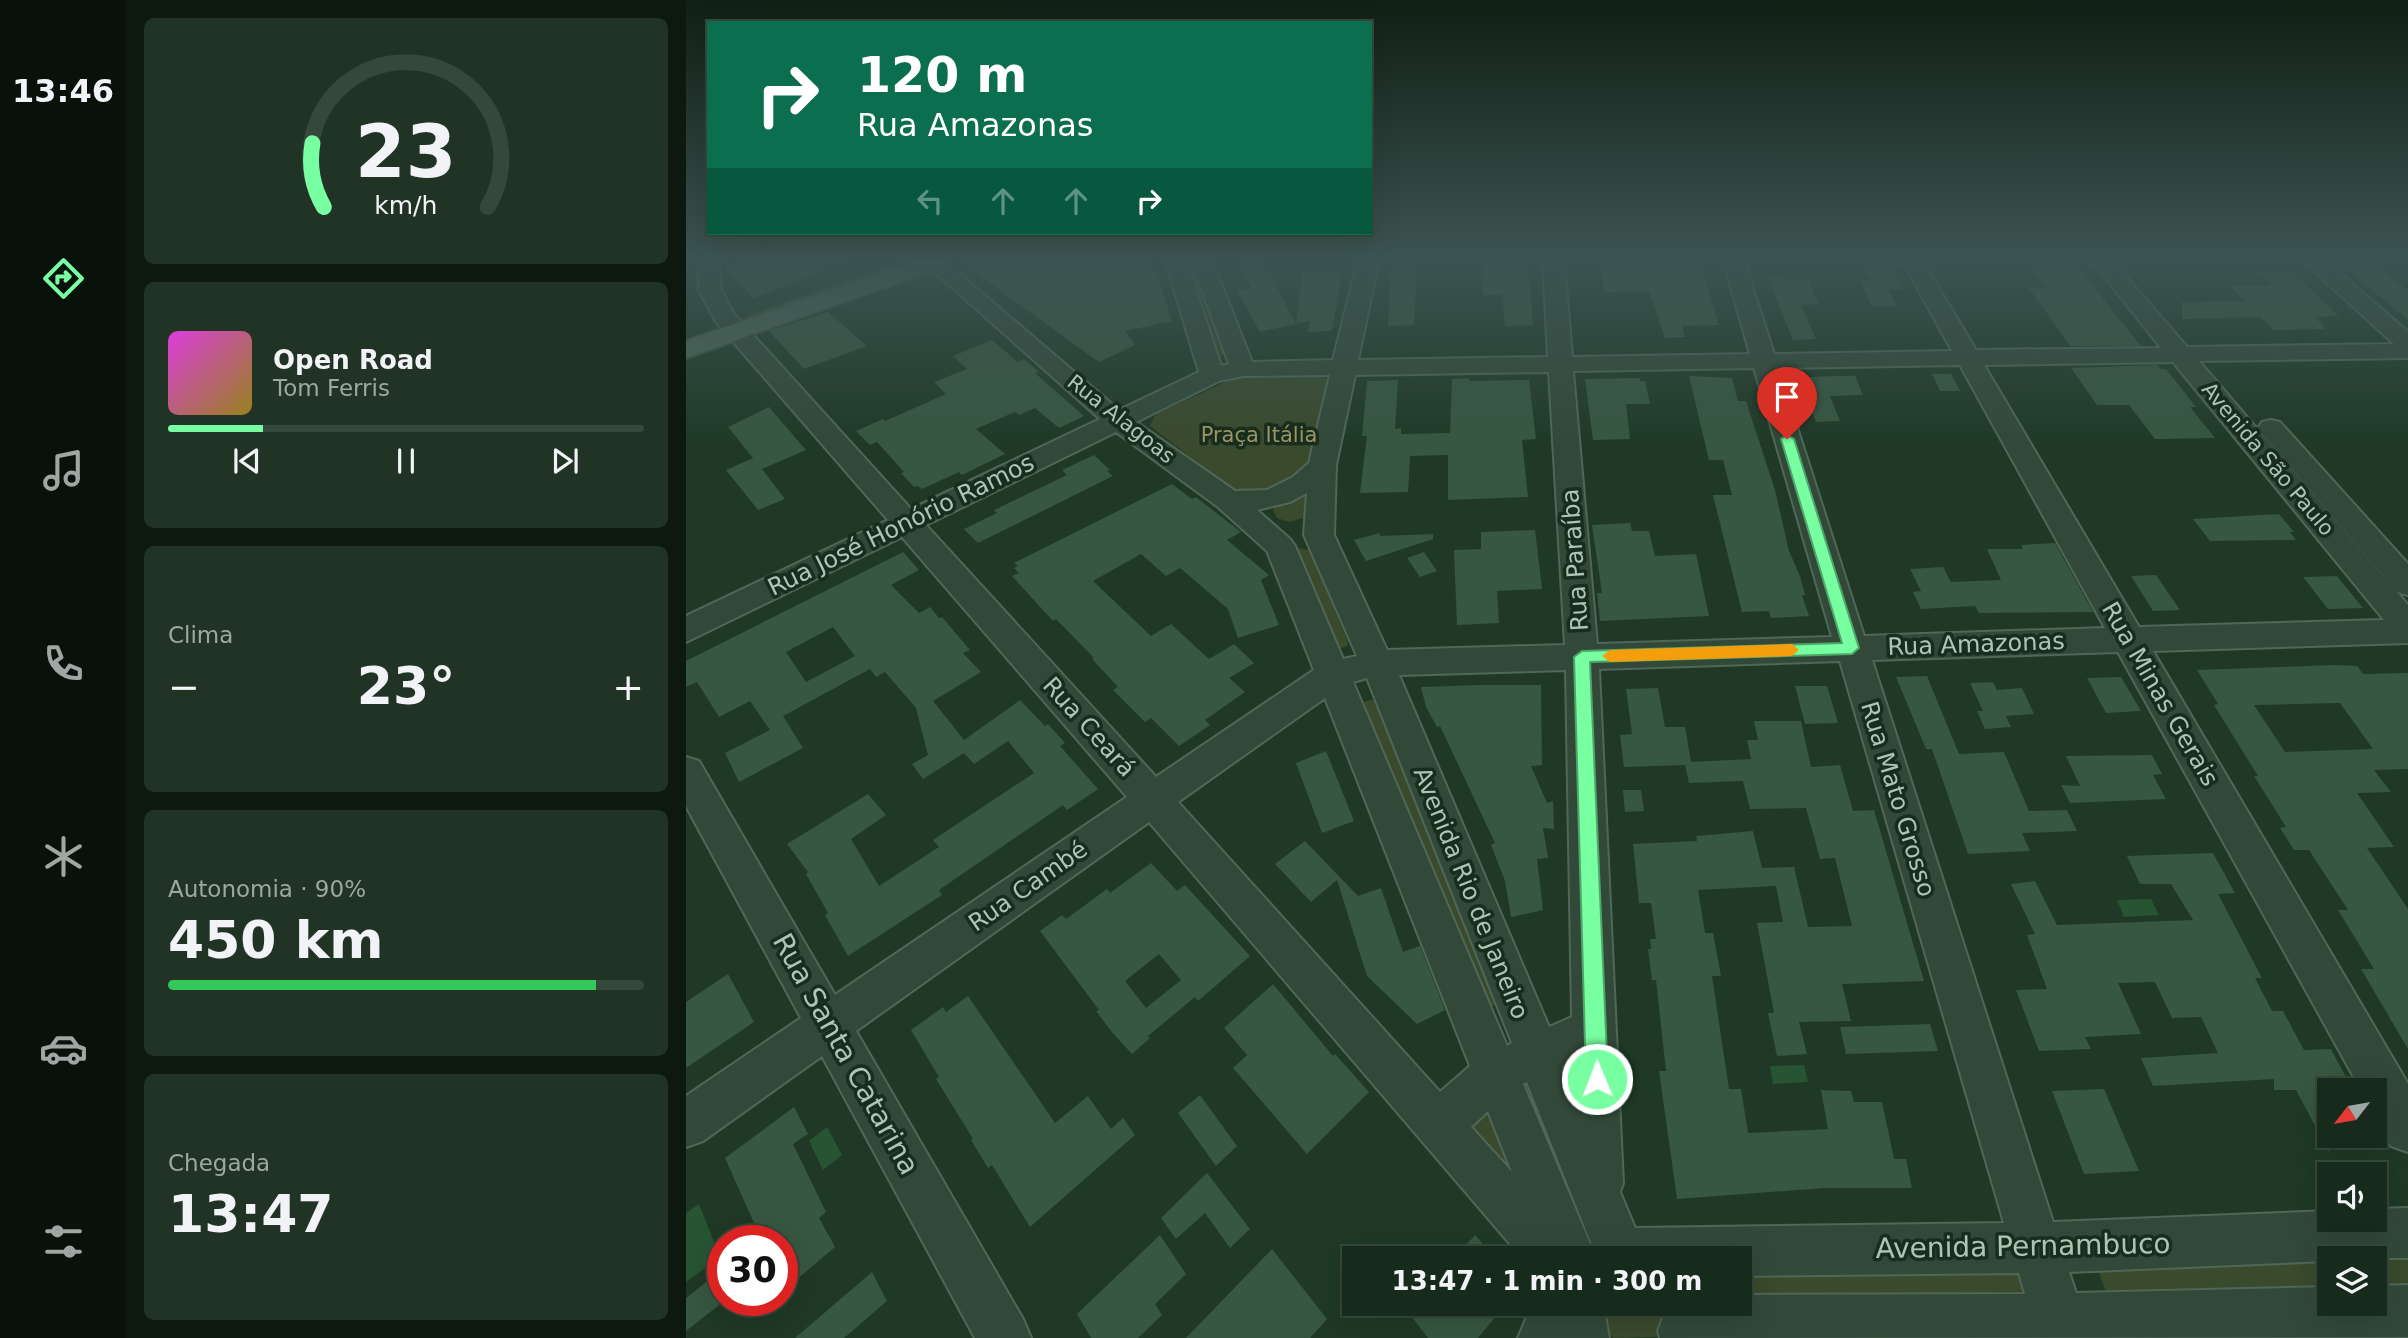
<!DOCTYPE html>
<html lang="pt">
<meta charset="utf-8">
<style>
body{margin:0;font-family:"DejaVu Sans",sans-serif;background:#203325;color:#f1f3f6;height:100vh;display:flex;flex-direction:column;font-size:26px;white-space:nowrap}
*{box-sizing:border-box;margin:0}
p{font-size:23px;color:#9ea7a3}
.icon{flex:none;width:38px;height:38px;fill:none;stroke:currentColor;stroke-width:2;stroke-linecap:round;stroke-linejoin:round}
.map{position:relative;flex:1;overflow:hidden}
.drawer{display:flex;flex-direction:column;gap:18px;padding:18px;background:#0d180f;width:560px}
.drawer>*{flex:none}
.top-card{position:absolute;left:21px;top:21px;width:665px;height:214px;border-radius:0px;box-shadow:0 7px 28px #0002,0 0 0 2px #36473b;background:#0b6e4f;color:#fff;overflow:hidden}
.needle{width:46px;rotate:239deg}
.buttons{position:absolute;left:1631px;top:1078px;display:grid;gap:14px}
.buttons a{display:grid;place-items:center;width:70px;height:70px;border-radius:0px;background:#172b1c;box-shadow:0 7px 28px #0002,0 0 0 2px #36473b;font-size:35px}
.speed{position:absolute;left:21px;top:1225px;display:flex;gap:14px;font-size:35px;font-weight:700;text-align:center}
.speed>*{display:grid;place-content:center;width:91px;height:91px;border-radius:50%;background:#172b1c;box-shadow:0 7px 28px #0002,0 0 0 2px #36473b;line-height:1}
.speed .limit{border:10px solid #d22;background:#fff;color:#111}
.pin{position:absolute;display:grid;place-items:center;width:60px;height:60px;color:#fff;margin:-72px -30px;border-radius:50% 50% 50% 0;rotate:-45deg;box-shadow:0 0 7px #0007}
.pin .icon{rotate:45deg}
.me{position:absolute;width:77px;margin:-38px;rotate:359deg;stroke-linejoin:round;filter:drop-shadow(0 0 5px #0008)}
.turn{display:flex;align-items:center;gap:24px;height:147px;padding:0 35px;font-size:32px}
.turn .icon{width:91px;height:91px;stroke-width:2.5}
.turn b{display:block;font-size:49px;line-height:60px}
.lanes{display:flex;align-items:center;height:66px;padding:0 35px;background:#0003;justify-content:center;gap:35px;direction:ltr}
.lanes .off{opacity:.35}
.big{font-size:52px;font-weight:600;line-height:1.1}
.drawer .tile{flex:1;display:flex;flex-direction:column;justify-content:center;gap:10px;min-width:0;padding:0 24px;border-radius:10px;background:#203325}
.drawer .dial{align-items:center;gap:0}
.dial svg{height:182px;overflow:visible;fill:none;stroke:#36473b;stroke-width:7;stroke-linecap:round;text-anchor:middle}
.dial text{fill:#f1f3f6;stroke:none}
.song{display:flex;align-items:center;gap:21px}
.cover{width:84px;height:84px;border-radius:10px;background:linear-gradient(135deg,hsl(300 70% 55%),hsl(50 70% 35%))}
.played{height:7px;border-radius:4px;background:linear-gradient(90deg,#78ffa2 20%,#36473b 20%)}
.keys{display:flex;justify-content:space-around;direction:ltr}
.heat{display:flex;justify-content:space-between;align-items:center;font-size:38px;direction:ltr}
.charge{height:10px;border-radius:5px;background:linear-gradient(90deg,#34c759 90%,#36473b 0)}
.trip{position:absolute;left:656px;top:1246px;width:410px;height:70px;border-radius:0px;background:#172b1c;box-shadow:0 7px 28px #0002,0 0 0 2px #36473b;font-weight:600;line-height:70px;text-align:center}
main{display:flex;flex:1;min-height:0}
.dock{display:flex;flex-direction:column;width:126px;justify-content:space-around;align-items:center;background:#09110b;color:#9ea7a3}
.dock .icon{width:49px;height:49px}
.dock .active{color:#78ffa2}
.dock b{font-size:32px;color:#f1f3f6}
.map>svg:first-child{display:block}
.green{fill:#3a4a2d}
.water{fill:#275433}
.building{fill:#375740;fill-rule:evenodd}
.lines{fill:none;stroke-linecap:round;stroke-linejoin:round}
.minor-casing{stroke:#506757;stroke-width:4}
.major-casing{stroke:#3f5545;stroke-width:4}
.minor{fill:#324939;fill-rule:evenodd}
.major{fill:#506957;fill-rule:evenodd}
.route{fill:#78ffa2;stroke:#4ea669;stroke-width:2}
.slow{fill:#f59e0b}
.labels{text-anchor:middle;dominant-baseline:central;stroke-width:7;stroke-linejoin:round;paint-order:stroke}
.far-street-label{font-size:21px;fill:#acc6b4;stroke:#182d1e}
.far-park-label{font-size:21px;fill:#989463;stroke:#182d1e}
.street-label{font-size:24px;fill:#acc6b4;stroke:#182d1e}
.near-street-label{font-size:28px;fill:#acc6b4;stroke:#182d1e}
</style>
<main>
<nav class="dock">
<b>13:46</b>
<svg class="icon active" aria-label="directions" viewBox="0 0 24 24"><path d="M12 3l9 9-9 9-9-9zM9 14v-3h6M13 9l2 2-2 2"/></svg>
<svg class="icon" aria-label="music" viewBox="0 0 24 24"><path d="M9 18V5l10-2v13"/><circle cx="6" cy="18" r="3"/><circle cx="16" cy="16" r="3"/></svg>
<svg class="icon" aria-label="phone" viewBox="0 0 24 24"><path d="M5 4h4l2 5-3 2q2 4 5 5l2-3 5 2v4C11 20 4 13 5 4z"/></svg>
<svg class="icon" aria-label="climate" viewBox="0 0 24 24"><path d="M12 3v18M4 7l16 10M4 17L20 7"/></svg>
<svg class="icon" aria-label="car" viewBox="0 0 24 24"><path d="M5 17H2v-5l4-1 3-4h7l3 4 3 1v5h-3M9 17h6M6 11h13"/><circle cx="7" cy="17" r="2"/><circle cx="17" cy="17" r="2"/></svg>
<svg class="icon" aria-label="filters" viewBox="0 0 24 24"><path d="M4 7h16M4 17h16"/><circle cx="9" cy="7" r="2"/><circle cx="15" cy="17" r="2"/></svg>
</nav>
<section class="drawer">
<div class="tile dial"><svg viewBox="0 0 100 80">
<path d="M14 69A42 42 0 1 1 86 69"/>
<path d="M14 69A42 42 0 0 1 9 41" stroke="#78ffa2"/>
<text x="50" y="56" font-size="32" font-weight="700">23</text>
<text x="50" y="72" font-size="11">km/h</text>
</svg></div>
<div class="tile">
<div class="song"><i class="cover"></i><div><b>Open Road</b><p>Tom Ferris</p></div></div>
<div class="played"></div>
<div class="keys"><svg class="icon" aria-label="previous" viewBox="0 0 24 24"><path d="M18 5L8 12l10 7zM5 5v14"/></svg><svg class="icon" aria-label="pause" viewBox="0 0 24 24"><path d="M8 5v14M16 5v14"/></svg><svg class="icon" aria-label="next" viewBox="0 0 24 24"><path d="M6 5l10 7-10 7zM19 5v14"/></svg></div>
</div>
<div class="tile"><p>Clima</p>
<div class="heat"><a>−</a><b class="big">23°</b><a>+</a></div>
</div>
<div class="tile"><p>Autonomia · 90%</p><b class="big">450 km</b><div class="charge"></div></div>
<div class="tile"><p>Chegada</p><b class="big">13:47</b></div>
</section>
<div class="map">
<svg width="1722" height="1338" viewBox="0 0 1722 1338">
<rect width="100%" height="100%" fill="#1f3926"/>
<g class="green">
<path d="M494,260H507L540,352L534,357L526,355Z"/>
<path d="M217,263L219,265L56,320L62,315L208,264Z"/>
<path d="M631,375L644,381L629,458L598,489L550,492L464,426L468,417L473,413L550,377Z"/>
<path d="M611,496L622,498L621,517L603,522L591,518L587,510L589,505Z"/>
<path d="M614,548L623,550L662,642L661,646L649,650L609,550Z"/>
<path d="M684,700H692L818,1001L804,1007L675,703Z"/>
<path d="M831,1073H838L898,1219L891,1222Z"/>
<path d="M799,1099L840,1190L773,1121Z"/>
<path d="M1722,1251V1284L1689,1285V1258H1643V1287L1420,1292L1408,1259Z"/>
<path d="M1335,1259L1347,1298L1054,1303V1263Z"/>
<path d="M918,1304H975L976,1326L972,1337L927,1338L921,1330Z"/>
</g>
<g class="water">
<path d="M1465,899L1473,915L1438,917L1431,900Z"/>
<path d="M1118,1065L1122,1082L1087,1084L1084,1066Z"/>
<path d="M141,1127L156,1155L137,1170L123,1141Z"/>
<path d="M13,1204L34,1257L0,1282V1213Z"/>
</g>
<g class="building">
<path d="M64,260H161V262L67,298L39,268Z"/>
<path d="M272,260H459L471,273L486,321L439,331L449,345L413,362Z"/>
<path d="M552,260H577L610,324L574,332L551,291L565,288Z"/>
<path d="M712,260H731L728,325L702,326L705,271H711Z"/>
<path d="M797,260H842L847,325L819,326L816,295H797Z"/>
<path d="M923,260H944L945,265L992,264L991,260H1013L1033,325L996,326L999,337L979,338L963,291L918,292L915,264H924Z"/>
<path d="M1340,260H1386L1455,346H1384L1343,288H1361Z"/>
<path d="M1650,260H1684L1722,291V320Z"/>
<path d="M1203,263L1218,289H1202L1211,306L1186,307L1174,280H1185L1176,264Z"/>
<path d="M656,269L646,331L622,332L624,321L610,324L617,271Z"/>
<path d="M1572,271H1604L1653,316L1629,317L1640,329L1588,330L1574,317L1496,319V302L1559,301L1544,286L1587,285Z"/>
<path d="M1101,276L1102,279H1122L1133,304L1115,305L1130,339L1107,340L1082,277Z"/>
<path d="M142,312L181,346L118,369L83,331Z"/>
<path d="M306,340L332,362L338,359L353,372L349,373L398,416L373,428L349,408L333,415L329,412L290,429L319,454L276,475L273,472L236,489L232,486L228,487L215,473L218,472L191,442L184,445L170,431L197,419L199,421L260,394L248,382L281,369L267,356Z"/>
<path d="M1471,365L1475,369H1480L1510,407H1504L1529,438L1469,439L1443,405H1411L1385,368Z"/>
<path d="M1246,374H1265L1274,391H1254Z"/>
<path d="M1003,376L1046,378L1052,401H1060L1089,490L1103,551L1114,576L1119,595H1116L1123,616L1085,618L1083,611L1056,612L1027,495H1046L1037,460H1023Z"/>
<path d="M1146,376H1169L1177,395L1144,396L1154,421L1130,422L1119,394L1115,395L1108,378Z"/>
<path d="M783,378V381L843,380L850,439L836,440L842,497L762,500V455L724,456L722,492L674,493L681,436H676L681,381L712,380L709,429L715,428V434L764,433L766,379Z"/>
<path d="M954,378V381H959L964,404H940L944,439L907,440L899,379Z"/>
<path d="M83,407L120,450L76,469L99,499L72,510L40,470L67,458L42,427Z"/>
<path d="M408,455L424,470L421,471L427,476L292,543L278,529L311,513L308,510L381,475L376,470Z"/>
<path d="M486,484L506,499L510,497L555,532L541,540L583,575L575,580L593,625L552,638L542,609L494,568L480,576L455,554L407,581L465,636L485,624L523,659L548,644L568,663L543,678L559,692L519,720L524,725L493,746L465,718L459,722L427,690L432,687L406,659L408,658L370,619L367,621L326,576L333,573L328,568L332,566L328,563Z"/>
<path d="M1593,514L1608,532H1604L1610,540L1524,541L1507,519Z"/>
<path d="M944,523L946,531H963L969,556L1010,554L1023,616L914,621L911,593H916L906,525Z"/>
<path d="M849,530L856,589L811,591L813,623L771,625L768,550L795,549V532Z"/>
<path d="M694,533V536L747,534V539L680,561L668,540Z"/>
<path d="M1369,543L1407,612L1293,613L1289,606L1235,609L1227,592L1235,591L1224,569L1257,567L1265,582L1315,580L1301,549H1337L1335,545Z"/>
<path d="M217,552L233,570L205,585L233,613L244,607L253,618L256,617L284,650L277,653L295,672L247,701L278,740L334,700L359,726L362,724L379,743L374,746L412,789L381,810L377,805L253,890L256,895L162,956L139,915L142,913L120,874L122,872L101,844L182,794L200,815L165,839L193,886L253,847L247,840L348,773L322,741L288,764L278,753L237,779L226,764L242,755L230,708L199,672L190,677L184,669L97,716L117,748L53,782L39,753L84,730L64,701L33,717L11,682L0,687V661ZM147,627L169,656L120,682L100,652Z"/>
<path d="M738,552L751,571L734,577L721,558Z"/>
<path d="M1470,575L1494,610L1467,611L1445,576Z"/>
<path d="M1651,576L1677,608L1642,609L1617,577Z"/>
<path d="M1649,665L1671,666L1677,674L1722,673V769L1688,770L1705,792L1671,793L1708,847L1681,848L1722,909V1049L1675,969H1688L1652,910H1662L1623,850H1608L1594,828L1600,827L1568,776H1572L1528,705L1532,704L1511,670ZM1654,703L1687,749L1599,752L1568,705Z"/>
<path d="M1241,676L1273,754L1318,752L1343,811L1381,810L1391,831L1336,833L1344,851L1282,854L1246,749H1240L1210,677Z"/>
<path d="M1435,677L1455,711L1420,713L1401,678Z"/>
<path d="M1307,682L1311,690L1336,688L1348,714L1320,716L1325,727L1299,729L1291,711H1297L1284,683Z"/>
<path d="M795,685H855L856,765L845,766L861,803L867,801L868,829L857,828L862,858L851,859L857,910L825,917L819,881L805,845L809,843L754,726L751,727L740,707L735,687Z"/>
<path d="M1109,686H1141L1152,723L1119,724Z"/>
<path d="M972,688L979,727H999L1005,762L1065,759L1061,740H1072L1068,721H1115L1125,767L1154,765L1167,811L1188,810L1238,981L1156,984L1165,1021L1113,1022L1121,1054L1091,1056L1082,1013H1088L1071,923L1097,922L1090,886L1012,890L1019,933H1027L1035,976H1026L1043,1089H1055L1062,1133L1142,1129L1135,1090L1165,1091L1168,1102H1196L1208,1159H1220L1226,1188H1138L991,1199L973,1071H980L970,980H966L962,949H965L964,939H970L965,903H953L947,844L1011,841L1010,836L1067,831L1076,868L1108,867L1122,927L1166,926L1149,858L1134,859L1120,808L1064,809L1057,781L1003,783L999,765L938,767L934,735L946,734L940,689Z"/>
<path d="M640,751L668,821L636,833L610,763Z"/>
<path d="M1466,755L1476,774L1467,775L1480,799L1384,803L1375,785L1394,786L1380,756Z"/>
<path d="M937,790H955L958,811L939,812Z"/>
<path d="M619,841L672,896L695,888L717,952L734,946L759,1010L731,1024L681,976L651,880L625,902L589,864Z"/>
<path d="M1527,853L1549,893L1532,894L1576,978H1569L1586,1011H1597L1618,1050L1645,1049L1663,1083L1666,1090H1643V1152L1610,1090H1588V1079L1467,1086L1455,1058L1532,1053L1515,1017L1486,1018L1469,982L1432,983L1455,1034L1399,1037L1405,1049L1353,1051L1330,990L1361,989L1341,935L1349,934L1325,884L1349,881L1371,925L1507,920L1485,884H1454L1441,856Z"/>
<path d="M465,863L491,891L499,885L564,956L512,1001L509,997L462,1036L464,1038L446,1054L425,1031L410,1011L413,1010L354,931L376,915L380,919L421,889L424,893ZM473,954L495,980L460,1008L439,981Z"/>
<path d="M42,974L68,1022L0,1068V1002Z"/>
<path d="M587,984L647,1056L649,1054L683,1092L621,1154L547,1068L561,1055L538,1028Z"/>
<path d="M282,996L369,1123L402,1096L425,1129L437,1118L449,1135L344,1227L306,1165L302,1168L285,1140L287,1139L250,1079L253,1077L225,1030L257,1007L260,1012Z"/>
<path d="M1244,1024L1252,1051L1160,1054L1154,1027Z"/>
<path d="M1418,1089L1453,1171L1398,1174L1366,1091Z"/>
<path d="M514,1095L551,1146L530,1166L492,1113Z"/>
<path d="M108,1107L122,1134L107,1144L140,1212L133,1218L149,1247L96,1292V1241H76L39,1158Z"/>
<path d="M521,1173L564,1229L544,1248L519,1213L490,1239L475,1218Z"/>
<path d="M474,1235L500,1274L469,1304L476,1315L452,1338H405L391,1314Z"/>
<path d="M789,1235L809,1258H768Z"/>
<path d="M586,1249L641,1319L624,1338H500Z"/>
<path d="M37,1269V1302L0,1331V1298Z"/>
<path d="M186,1272L201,1301L158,1338H109Z"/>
<path d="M716,1304H820L792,1338H742Z"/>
</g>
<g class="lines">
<defs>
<g id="minor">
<path d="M12,260H33L35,290L48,314L225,509L414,419L235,260H257L433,410L513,372L479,260H500L535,366L543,364L505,260H526L566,362L647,360L672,260H693L672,360L862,357L857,260H878L886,357L1064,354L1037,260H1058L1088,354L1266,351L1216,260H1236L1290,350L1475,348L1405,260H1426L1501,347L1708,344L1616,260H1639L1722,332V358L1513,361L1722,605V643L1467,651L1722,1084V1152L1705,1146L1689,1115V1090H1675L1432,652L1186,660L1367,1222L1643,1211V1220H1689V1209L1722,1208V1258H1643V1261L1383,1272L1390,1293L1643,1287V1304H1689V1286L1722,1285V1337L974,1338L972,1331L979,1312L1001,1304H1054V1295L1339,1294L1333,1273L1054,1276V1258H911L841,1082L837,1084L910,1258H836L463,822L170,1031L337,1319L345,1338H289L136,1056L17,1141L0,1147V1096L115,1018L0,806V757L13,761L149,995L441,797L216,537L0,642V616L202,520L30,322L13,290ZM1487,362L1698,620L1453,627L1298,365ZM1274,365L1419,628L1178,636L1092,368ZM1068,368L1146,637L911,644L887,371ZM863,372L879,645L701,650L648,535L650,465L669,375ZM644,375L623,463L607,477L581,490L549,491L450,422L533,381L557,376ZM430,432L532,507L581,551L628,670L470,777L240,525ZM621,493L618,535L671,656L657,659L609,546L604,539L571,510L604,502ZM1154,661L1318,1223L949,1228L934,1192L937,1183L913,669ZM880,670L886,1017L863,1027L713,675ZM681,678L826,1043L821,1046L667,682ZM639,698L784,1066L754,1092L492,802ZM887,1062V1083L880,1065ZM802,1111L826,1172L785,1127Z"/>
<path d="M1585,420L1594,422L1722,564V595L1711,592L1576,434L1572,428L1576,422Z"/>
<path d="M853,1304H917L923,1338H832L840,1319Z"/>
</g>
<path id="major" d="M230,260H264L261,265L0,358V341Z"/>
</defs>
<use href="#minor" class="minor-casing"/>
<use href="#major" class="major-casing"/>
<use href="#minor" class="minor"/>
<use href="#major" class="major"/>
</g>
<linearGradient id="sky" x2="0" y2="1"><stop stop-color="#111f15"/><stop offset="0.58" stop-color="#3c5452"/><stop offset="1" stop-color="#3c5452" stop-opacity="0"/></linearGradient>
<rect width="1722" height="447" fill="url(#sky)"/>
<path class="route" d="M1101,435L1108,439L1173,648L1166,654L904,662L922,1079L918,1087L911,1090L903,1087L900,1079L888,657L896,651L1156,643L1095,439Z"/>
<path class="slow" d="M1106,644L1113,650L1106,656L924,662L916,656L924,650Z"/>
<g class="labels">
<g class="far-street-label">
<text transform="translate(435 419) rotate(38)">Rua Alagoas</text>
<text transform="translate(1582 459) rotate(50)">Avenida São Paulo</text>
</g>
<g class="far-park-label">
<text x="573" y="435">Praça Itália</text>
</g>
<g class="street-label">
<text transform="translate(215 525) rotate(-26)">Rua José Honório Ramos</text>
<text transform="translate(889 560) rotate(-94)">Rua Paraíba</text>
<text transform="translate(1290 644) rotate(-2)">Rua Amazonas</text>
<text transform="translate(1474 694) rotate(60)">Rua Minas Gerais</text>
<text transform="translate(403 727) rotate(48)">Rua Ceará</text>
<text transform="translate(1212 799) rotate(73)">Rua Mato Grosso</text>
<text transform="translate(342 886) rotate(-35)">Rua Cambé</text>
<text transform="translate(785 893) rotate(68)">Avenida Rio de Janeiro</text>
</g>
<g class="near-street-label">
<text transform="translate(160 1054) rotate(61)">Rua Santa Catarina</text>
<text transform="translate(1337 1246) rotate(-1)">Avenida Pernambuco</text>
</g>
</g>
</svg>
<div class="buttons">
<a><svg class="needle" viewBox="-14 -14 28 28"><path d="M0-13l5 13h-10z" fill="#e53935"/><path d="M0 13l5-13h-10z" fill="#9ea7a3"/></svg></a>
<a><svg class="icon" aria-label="sound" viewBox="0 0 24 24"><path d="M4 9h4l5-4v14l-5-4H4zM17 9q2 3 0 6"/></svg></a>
<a><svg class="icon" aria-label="layers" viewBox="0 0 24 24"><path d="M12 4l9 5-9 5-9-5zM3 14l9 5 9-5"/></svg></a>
</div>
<div class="speed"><div class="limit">30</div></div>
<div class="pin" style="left:1101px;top:439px;background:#d93025"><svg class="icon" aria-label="arrive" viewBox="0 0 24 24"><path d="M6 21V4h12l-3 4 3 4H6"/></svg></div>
<svg class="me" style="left:911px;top:1079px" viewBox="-20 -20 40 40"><circle r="17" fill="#78ffa2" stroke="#fff" stroke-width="3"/><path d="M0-11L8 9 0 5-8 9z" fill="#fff"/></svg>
<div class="trip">13:47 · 1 min · 300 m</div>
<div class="top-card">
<div class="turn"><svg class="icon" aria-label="right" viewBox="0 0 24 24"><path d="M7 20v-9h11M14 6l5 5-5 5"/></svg><div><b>120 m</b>Rua Amazonas</div></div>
<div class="lanes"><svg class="icon off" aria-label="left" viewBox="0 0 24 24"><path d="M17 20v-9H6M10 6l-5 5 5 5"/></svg><svg class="icon off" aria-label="ahead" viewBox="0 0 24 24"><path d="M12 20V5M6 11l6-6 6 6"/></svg><svg class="icon off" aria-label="ahead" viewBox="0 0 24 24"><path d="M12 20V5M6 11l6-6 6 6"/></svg><svg class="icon" aria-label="right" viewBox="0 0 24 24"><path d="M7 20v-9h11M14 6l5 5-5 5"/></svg></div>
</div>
</div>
</main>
